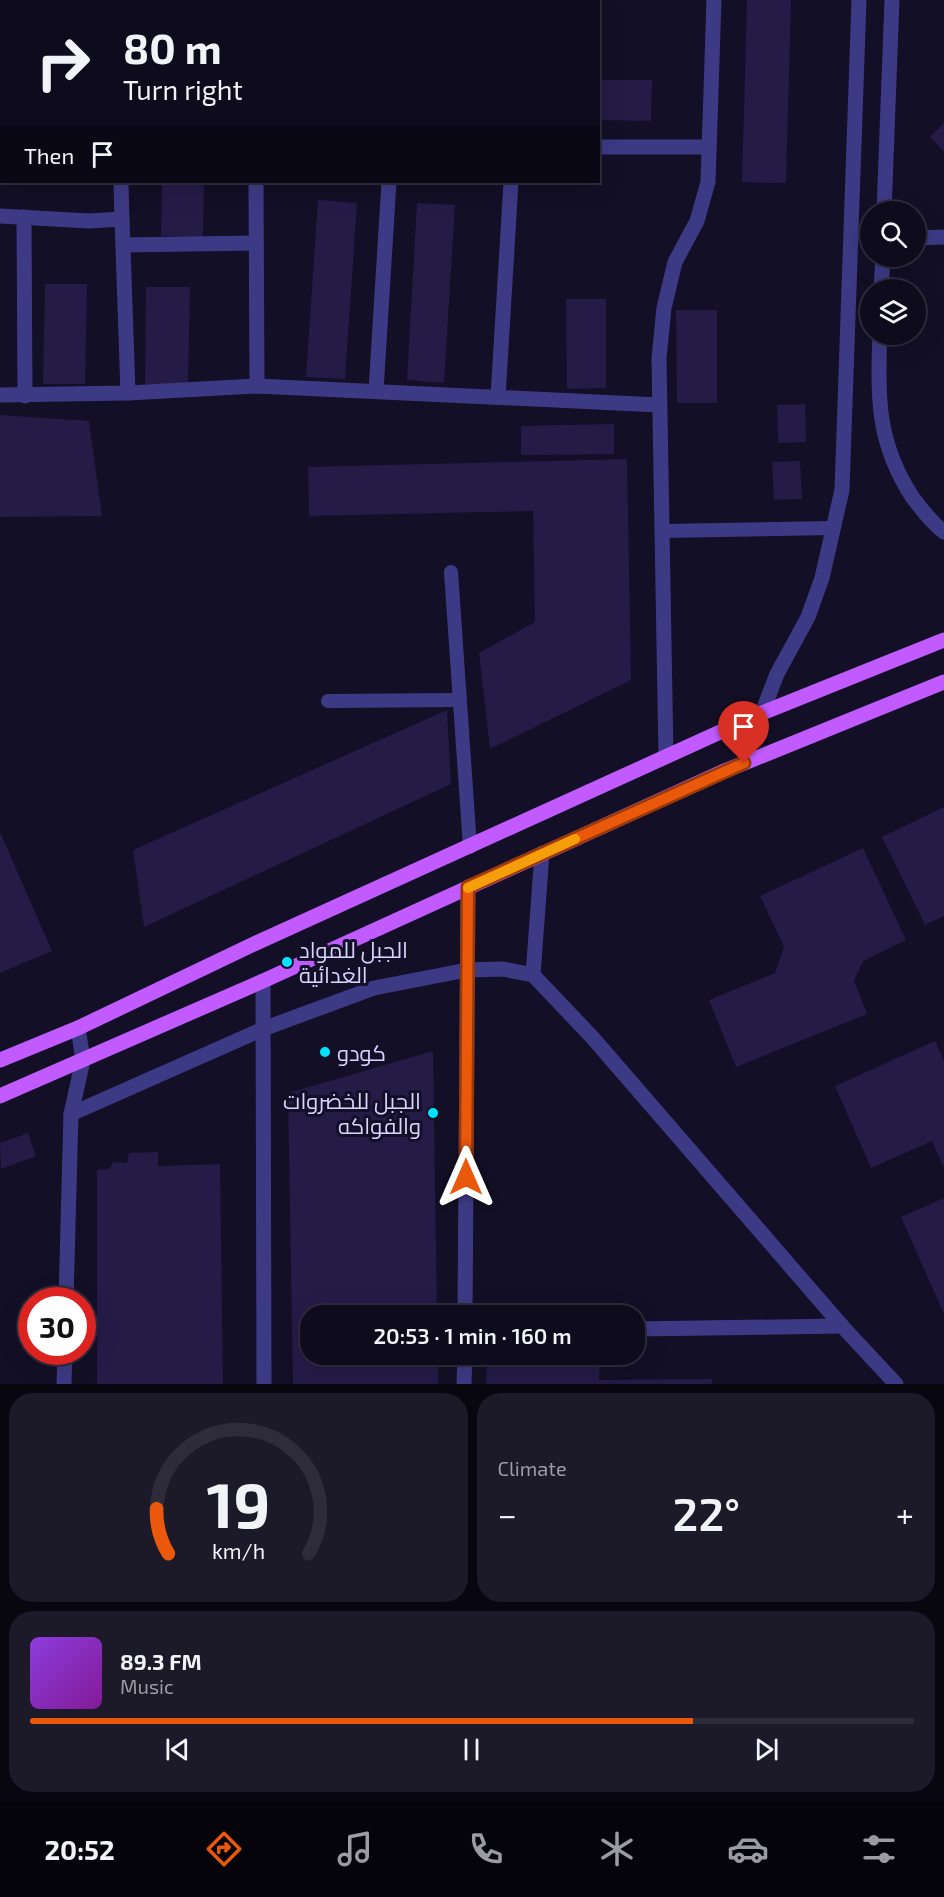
<!DOCTYPE html>
<meta charset="utf-8">
<style>
body{margin:0;font-family:"Exo 2",Cairo,sans-serif;background:#1c1929;color:#f1f3f6;height:100vh;display:flex;flex-direction:column;font-size:22px;white-space:nowrap}
*{box-sizing:border-box;margin:0}
p{font-size:20px;color:#9b9ba3}
.icon{flex:none;width:33px;height:33px;fill:none;stroke:currentColor;stroke-width:2;stroke-linecap:round;stroke-linejoin:round}
.map{position:relative;height:1384px;overflow:hidden}
.panel{display:flex;flex-direction:column;gap:9px;padding:9px;background:#08060f;flex:1}
.panel>*{flex:none}
.banner{position:absolute;left:0px;top:0px;width:600px;height:183px;box-shadow:0 6px 24px #0002,0 0 0 2px #2e2b3b;background:#0e0b1c;color:#f1f3f6;overflow:hidden}
.fabs{position:absolute;left:860px;top:201px;display:grid;gap:12px}
.fabs a{display:grid;place-items:center;width:66px;height:66px;border-radius:50%;background:#0e0b1c;box-shadow:0 6px 24px #0002,0 0 0 2px #2e2b3b;font-size:30px}
.speed{position:absolute;left:18px;top:1287px;display:flex;gap:12px;font-size:30px;font-weight:700;text-align:center}
.speed>*{display:grid;place-content:center;width:78px;height:78px;border-radius:50%;background:#0e0b1c;box-shadow:0 6px 24px #0002,0 0 0 2px #2e2b3b;line-height:1}
.speed .limit{border:9px solid #d22;background:#fff;color:#111}
.pin{position:absolute;display:grid;place-items:center;width:51px;height:51px;color:#fff;margin:-62px -26px;border-radius:50% 50% 50% 0;rotate:-45deg;box-shadow:0 0 6px #0007}
.pin .icon{rotate:45deg}
.me{position:absolute;width:66px;margin:-33px;rotate:0deg;stroke-linejoin:round;filter:drop-shadow(0 0 4px #0008)}
.turn{display:flex;align-items:center;gap:21px;height:126px;padding:0 24px;font-size:27px}
.turn .icon{width:78px;height:78px;stroke-width:2.5}
.turn b{display:block;font-size:42px;line-height:51px}
.then{display:flex;align-items:center;height:57px;padding:0 24px;background:#0003;gap:12px;font-size:22px}
.big{font-size:45px;font-weight:600;line-height:1.1}
.panel .card{flex:1;display:flex;flex-direction:column;justify-content:center;gap:9px;min-width:0;padding:0 21px;border-radius:24px;background:#1c1929}
.panel .dial{align-items:center;gap:0}
.dial svg{height:156px;overflow:visible;fill:none;stroke:#2e2b3b;stroke-width:7;stroke-linecap:round;text-anchor:middle}
.dial text{fill:#f1f3f6;stroke:none}
.song{display:flex;align-items:center;gap:18px}
.cover{width:72px;height:72px;border-radius:9px;background:linear-gradient(135deg,hsl(270 70% 55%),hsl(290 70% 35%))}
.played{height:6px;border-radius:3px;background:linear-gradient(90deg,#ea580c 75%,#2e2b3b 75%)}
.keys{display:flex;justify-content:space-around;direction:ltr}
.heat{display:flex;justify-content:space-between;align-items:center;font-size:33px;direction:ltr}
.panel .tiles{flex:1;display:grid;gap:9px;grid-template-columns:1fr 1fr}
.card:last-child{grid-column:span 2}
.trip{position:absolute;left:300px;top:1305px;width:345px;height:60px;border-radius:24px;background:#0e0b1c;box-shadow:0 6px 24px #0002,0 0 0 2px #2e2b3b;font-weight:600;line-height:60px;text-align:center}
.dock{display:flex;height:96px;justify-content:space-around;align-items:center;background:#06040b;color:#9b9ba3}
.dock .icon{width:42px;height:42px}
.dock .on{color:#ea580c}
.dock b{font-size:27px;color:#f1f3f6}
.map>svg:first-child{display:block}
.building{fill:#241b47}
.lines{fill:none;stroke-linecap:round;stroke-linejoin:round}
.lane{stroke:#3d3a85;stroke-width:14}
.street{stroke:#3d3a85;stroke-width:15}
.primary{stroke:#c25bff;stroke-width:15}
.route-casing{stroke:#983908;stroke-width:15}
.route{stroke:#ea580c;stroke-width:10}
.slow{stroke:#f59e0b;stroke-width:10}
.poi-dot{fill:#00e5ff;stroke:#130f26;stroke-width:2}
.labels{text-anchor:middle;dominant-baseline:central;stroke-width:6;stroke-linejoin:round;paint-order:stroke}
.poi-label{font-size:22px;fill:#d9d4ff;stroke:#130f26;text-anchor:start}
</style>
<div class="map">
<svg width="944" height="1384" viewBox="0 0 944 1384">
<rect width="100%" height="100%" fill="#130f26"/>
<g class="building">
<path d="M747,0H791L786,183L742,182Z"/>
<path d="M598,80H652L651,121L598,120Z"/>
<path d="M944,123V152L930,137Z"/>
<path d="M162,182H204L203,237L161,236Z"/>
<path d="M318,200L357,203L345,379L306,377Z"/>
<path d="M417,203L455,205L444,383L407,380Z"/>
<path d="M45,284H87L85,384H43Z"/>
<path d="M146,287H190L188,384H145Z"/>
<path d="M566,299H606V388L567,389Z"/>
<path d="M676,310H717V403H677Z"/>
<path d="M805,404L806,442L778,443L777,405Z"/>
<path d="M0,415L89,421L102,516L0,517Z"/>
<path d="M614,424V454L521,455V426Z"/>
<path d="M627,459L631,680L490,749L479,653L535,622L533,511L309,516L308,467Z"/>
<path d="M800,461L802,499L774,500L772,462Z"/>
<path d="M447,710L451,784L144,927L133,850Z"/>
<path d="M944,807V916L925,925L882,837Z"/>
<path d="M0,832L52,951L0,973Z"/>
<path d="M863,848L906,940L863,961L854,981L867,1014L736,1067L709,1000L775,973L784,947L760,896Z"/>
<path d="M935,1041L944,1061V1168L932,1141L871,1168L835,1086Z"/>
<path d="M433,1051L437,1316H310V1354H438V1384H293L288,1093Z"/>
<path d="M28,1133L36,1156L1,1169L0,1143Z"/>
<path d="M158,1152V1166L220,1164L223,1384H97V1170L109,1169L113,1162L127,1163L129,1153Z"/>
<path d="M944,1198V1314L901,1217Z"/>
<path d="M600,1359L599,1380L712,1379V1384H486L487,1363Z"/>
</g>
<g class="lines">
<g class="lane">
<path d="M662,531L833,528"/>
<path d="M451,572L470,847"/>
<path d="M328,701L460,700"/>
</g>
<g class="street">
<path d="M117,0V2"/>
<path d="M257,2V0"/>
<path d="M598,147H708"/>
<path d="M256,182L257,386"/>
<path d="M884,212L892,0"/>
<path d="M0,216L89,221L122,219L121,182"/>
<path d="M24,217L25,396"/>
<path d="M122,219L128,393"/>
<path d="M915,238L944,237"/>
<path d="M123,245L256,243"/>
<path d="M881,290L883,256"/>
<path d="M880,334C877,396 877,444 913,498C922,510 932,523 944,532"/>
<path d="M376,391L389,182"/>
<path d="M0,395L128,393L257,386L659,405"/>
<path d="M498,397L511,182"/>
<path d="M762,713L777,674L808,617L822,578L842,490L859,0"/>
<path d="M666,757L659,358L664,308L675,262L697,221L708,182L714,0"/>
<path d="M533,975L542,853"/>
<path d="M263,981L264,1384"/>
<path d="M71,1114L263,1029L374,988L467,970L503,969L533,975L592,1037L842,1326L896,1384"/>
<path d="M66,1300L71,1114L83,1060L78,1028"/>
<path d="M465,1316L468,887"/>
<path d="M634,1329L842,1326"/>
<path d="M64,1384L65,1352"/>
<path d="M464,1384L465,1354"/>
</g>
<g class="primary">
<path d="M0,1060L78,1028L254,944L762,713L944,640"/>
<path d="M0,1096L263,981L722,772L944,682"/>
</g>
</g>
<g class="lines">
<defs>
<path id="route" d="M466,1177L468,887L744,763"/>
</defs>
<use href="#route" class="route-casing"/>
<use href="#route" class="route"/>
<path class="slow" d="M468,888L575,839"/>
</g>
<g class="poi-dot">
<circle cx="287" cy="962" r="6"/>
<circle cx="325" cy="1052" r="6"/>
<circle cx="433" cy="1113" r="6"/>
</g>
<g class="labels">
<g class="poi-label">
<text x="299" y="949">الجبل للمواد<tspan x="299" dy="25">الغدائية</tspan></text>
<text x="337" y="1052">كودو</text>
<text x="421" y="1100" text-anchor="end">الجبل للخضروات<tspan x="421" dy="25">والفواكه</tspan></text>
</g>
</g>
</svg>
<div class="fabs">
<a><svg class="icon" aria-label="search" viewBox="0 0 24 24"><circle cx="10" cy="10" r="6"/><path d="M15 15l6 6"/></svg></a>
<a><svg class="icon" aria-label="layers" viewBox="0 0 24 24"><path d="M12 4l9 5-9 5-9-5zM3 14l9 5 9-5"/></svg></a>
</div>
<div class="speed"><div class="limit">30</div></div>
<div class="pin" style="left:744px;top:763px;background:#d93025"><svg class="icon" aria-label="arrive" viewBox="0 0 24 24"><path d="M6 21V4h12l-3 4 3 4H6"/></svg></div>
<svg class="me" style="left:466px;top:1177px" viewBox="-20 -20 40 40"><path d="M0-17L14 15 0 8-14 15z" fill="#ea580c" stroke="#fff" stroke-width="4"/></svg>
<div class="trip">20:53 · 1 min · 160 m</div>
<div class="banner">
<div class="turn"><svg class="icon" aria-label="right" viewBox="0 0 24 24"><path d="M7 20v-9h11M14 6l5 5-5 5"/></svg><div><b>80 m</b>Turn right</div></div>
<div class="then">Then<svg class="icon" aria-label="arrive" viewBox="0 0 24 24"><path d="M6 21V4h12l-3 4 3 4H6"/></svg></div>
</div>
</div>
<section class="panel">
<div class="tiles">
<div class="card dial"><svg viewBox="0 0 100 80">
<path d="M14 69A42 42 0 1 1 86 69"/>
<path d="M14 69A42 42 0 0 1 8 46" stroke="#ea580c"/>
<text x="50" y="56" font-size="32" font-weight="700">19</text>
<text x="50" y="72" font-size="11">km/h</text>
</svg></div>
<div class="card"><p>Climate</p>
<div class="heat"><a>−</a><b class="big">22°</b><a>+</a></div>
</div>
<div class="card">
<div class="song"><i class="cover"></i><div><b>89.3 FM</b><p>Music</p></div></div>
<div class="played"></div>
<div class="keys"><svg class="icon" aria-label="previous" viewBox="0 0 24 24"><path d="M18 5L8 12l10 7zM5 5v14"/></svg><svg class="icon" aria-label="pause" viewBox="0 0 24 24"><path d="M8 5v14M16 5v14"/></svg><svg class="icon" aria-label="next" viewBox="0 0 24 24"><path d="M6 5l10 7-10 7zM19 5v14"/></svg></div>
</div>
</div>
</section>
<nav class="dock">
<b>20:52</b>
<svg class="icon on" aria-label="directions" viewBox="0 0 24 24"><path d="M12 3l9 9-9 9-9-9zM9 14v-3h6M13 9l2 2-2 2"/></svg>
<svg class="icon" aria-label="music" viewBox="0 0 24 24"><path d="M9 18V5l10-2v13"/><circle cx="6" cy="18" r="3"/><circle cx="16" cy="16" r="3"/></svg>
<svg class="icon" aria-label="phone" viewBox="0 0 24 24"><path d="M5 4h4l2 5-3 2q2 4 5 5l2-3 5 2v4C11 20 4 13 5 4z"/></svg>
<svg class="icon" aria-label="climate" viewBox="0 0 24 24"><path d="M12 3v18M4 7l16 10M4 17L20 7"/></svg>
<svg class="icon" aria-label="car" viewBox="0 0 24 24"><path d="M5 17H2v-5l4-1 3-4h7l3 4 3 1v5h-3M9 17h6M6 11h13"/><circle cx="7" cy="17" r="2"/><circle cx="17" cy="17" r="2"/></svg>
<svg class="icon" aria-label="filters" viewBox="0 0 24 24"><path d="M4 7h16M4 17h16"/><circle cx="9" cy="7" r="2"/><circle cx="15" cy="17" r="2"/></svg>
</nav>
